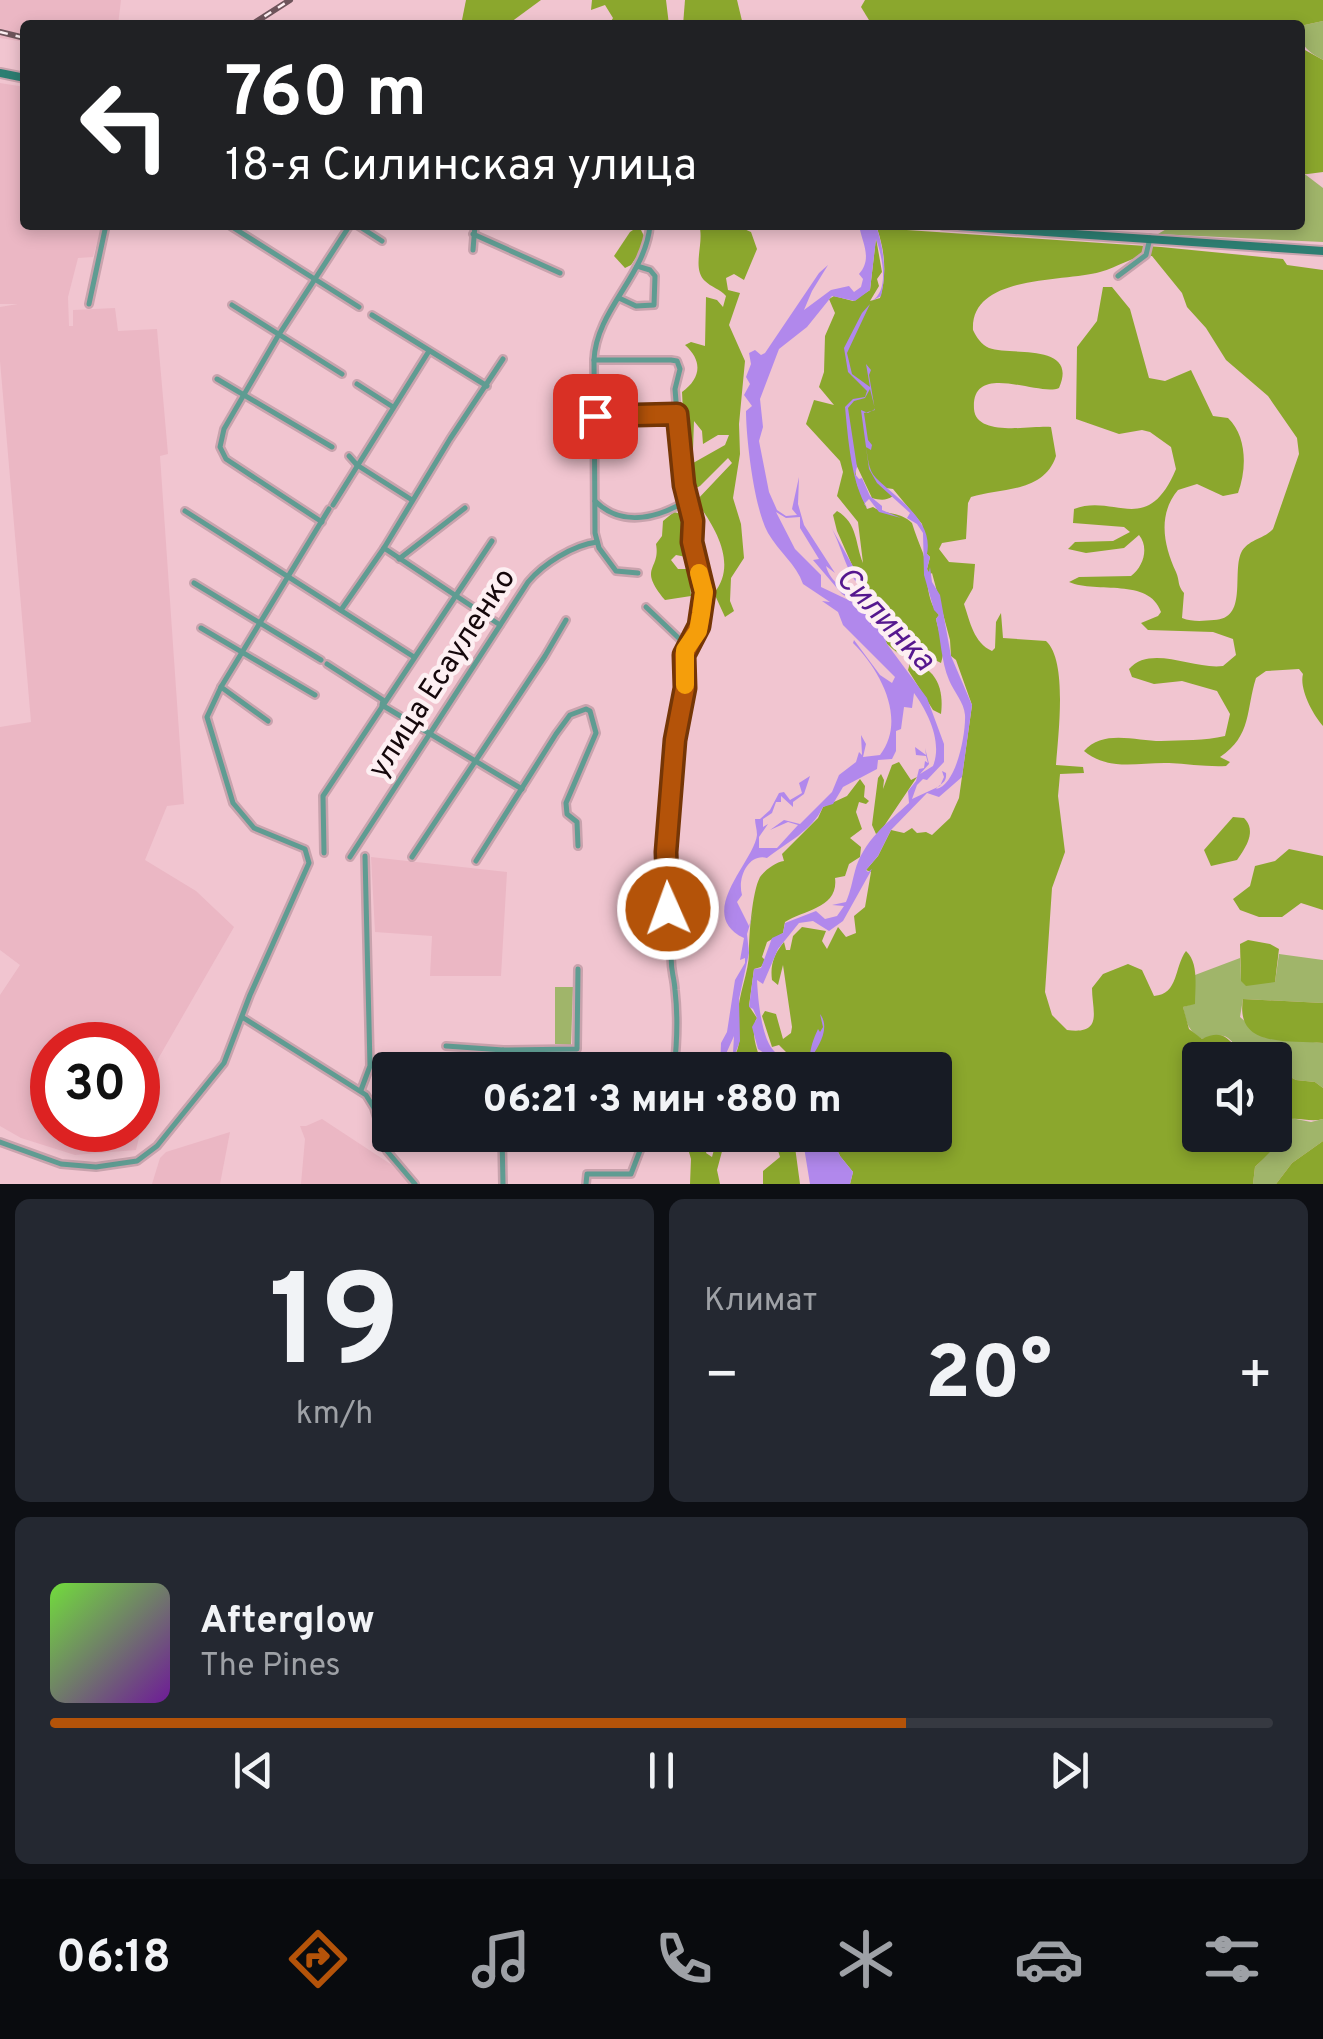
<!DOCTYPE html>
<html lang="ru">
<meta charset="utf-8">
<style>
body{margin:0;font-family:Overpass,sans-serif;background:#242831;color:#f1f3f6;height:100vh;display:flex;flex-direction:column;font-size:38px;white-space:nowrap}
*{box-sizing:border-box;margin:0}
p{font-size:32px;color:#9ea1a6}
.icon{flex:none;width:55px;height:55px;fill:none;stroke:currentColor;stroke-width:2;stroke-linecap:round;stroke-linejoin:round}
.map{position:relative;height:1184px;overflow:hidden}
.side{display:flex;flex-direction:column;gap:15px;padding:15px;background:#0d0f14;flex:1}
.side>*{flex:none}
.top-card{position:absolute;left:20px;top:20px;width:1285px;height:210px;border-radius:10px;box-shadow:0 5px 15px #0003;background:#202124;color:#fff;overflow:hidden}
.fabs{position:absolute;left:1182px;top:1042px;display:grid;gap:20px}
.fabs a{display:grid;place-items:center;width:110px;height:110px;border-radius:10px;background:#171b24;box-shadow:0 5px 15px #0003;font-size:50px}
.speed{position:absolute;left:30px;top:1022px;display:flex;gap:20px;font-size:50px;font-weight:700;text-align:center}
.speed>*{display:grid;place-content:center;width:130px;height:130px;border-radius:50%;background:#171b24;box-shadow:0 5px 15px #0003;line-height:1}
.speed .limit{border:15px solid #d22;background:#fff;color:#111}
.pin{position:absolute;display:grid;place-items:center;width:85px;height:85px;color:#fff;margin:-42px;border-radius:20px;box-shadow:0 5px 15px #0006}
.me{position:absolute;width:110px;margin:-55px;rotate:358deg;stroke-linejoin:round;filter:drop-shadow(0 0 8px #0008)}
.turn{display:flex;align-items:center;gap:35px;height:210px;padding:0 40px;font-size:45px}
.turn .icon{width:130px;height:130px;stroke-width:2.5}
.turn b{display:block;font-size:70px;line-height:85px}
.big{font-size:75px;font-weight:800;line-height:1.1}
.side .widget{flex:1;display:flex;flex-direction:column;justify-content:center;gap:15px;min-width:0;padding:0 35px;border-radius:15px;background:#242831}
.side .dial{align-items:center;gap:0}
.dial b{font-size:130px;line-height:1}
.song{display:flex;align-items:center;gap:30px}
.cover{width:120px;height:120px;border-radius:15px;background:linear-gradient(135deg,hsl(100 70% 55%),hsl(280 70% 35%))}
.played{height:10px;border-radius:5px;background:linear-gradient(90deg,#b45309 70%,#363941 70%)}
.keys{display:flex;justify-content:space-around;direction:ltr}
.heat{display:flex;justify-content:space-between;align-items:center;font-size:55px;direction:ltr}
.side .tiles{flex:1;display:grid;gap:15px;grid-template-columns:1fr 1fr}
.widget:last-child{grid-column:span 2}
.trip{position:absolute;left:372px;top:1052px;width:580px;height:100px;border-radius:10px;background:#171b24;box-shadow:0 5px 15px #0003;font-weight:800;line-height:100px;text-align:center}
.dock{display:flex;height:160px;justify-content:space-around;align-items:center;background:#090b0e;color:#9ea1a6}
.dock .icon{width:70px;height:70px}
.dock .active{color:#b45309}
.dock b{font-size:45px;color:#f1f3f6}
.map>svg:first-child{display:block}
.built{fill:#ebb7c4;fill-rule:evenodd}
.green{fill:#a0b56a}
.forest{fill:#8ba72d}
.water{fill:#b188ec;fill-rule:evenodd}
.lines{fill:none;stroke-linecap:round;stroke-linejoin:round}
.minor-casing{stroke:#c9a3ad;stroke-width:10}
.secondary-casing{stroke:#c9a3ad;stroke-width:12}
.minor{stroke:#5f9c92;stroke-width:5}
.secondary{stroke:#2d7e72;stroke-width:8}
.rail-casing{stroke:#6e545b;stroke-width:6}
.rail{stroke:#fdeff2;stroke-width:2.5;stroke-dasharray:8;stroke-linecap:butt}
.route-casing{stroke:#753606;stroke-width:25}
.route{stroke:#b45309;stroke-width:18}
.slow{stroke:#f59e0b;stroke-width:18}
.labels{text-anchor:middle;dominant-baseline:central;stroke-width:9;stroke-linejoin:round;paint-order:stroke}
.street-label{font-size:30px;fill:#15070b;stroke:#fdeff2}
.water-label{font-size:32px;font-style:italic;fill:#55178e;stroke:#fdeff2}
</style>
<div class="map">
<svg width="1323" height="1184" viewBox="0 0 1323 1184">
<rect width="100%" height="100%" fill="#f1c5d0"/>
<g class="built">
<path d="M0,0H121L118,25H25V42L0,38Z"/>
<path d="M0,83L25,87V225H102L93,257L78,258L68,297L69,326H73V310L115,308L118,331L157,329L168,454L160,456L184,804L167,806L145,860L196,891L234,927L158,1059L136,1150L75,1155L21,1138L0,1126V995L20,965L0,950V727L31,722L0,361V307L18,304H0ZM52,1045H138V1130H52Z"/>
<path d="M371,857L507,872L501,976H430L432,936L375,932Z"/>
<path d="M322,1119L392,1165L409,1184H301L305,1139L300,1126H306Z"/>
<path d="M230,1132L220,1184H152L160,1158L166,1152Z"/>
</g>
<g class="green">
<path d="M1323,21V60C1307,51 1300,46 1300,26Z"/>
<path d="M1300,175H1306L1323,188V242L1158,234L1173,225H1300Z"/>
<path d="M1279,954L1323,960V1003L1243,999L1240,1017L1263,1037L1323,1043V1088L1315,1082L1296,1080L1275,1069V1060H1247C1228,1042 1234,1029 1202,1039C1188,1032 1186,1021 1183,1007L1195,1003V975L1240,958L1241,980L1275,982Z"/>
<path d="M555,987H573L571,1045L555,1044Z"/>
<path d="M1291,1118L1311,1122L1323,1119V1141L1292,1163L1276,1184H1253L1255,1167C1270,1153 1274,1139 1283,1121Z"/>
</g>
<g class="forest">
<path d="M466,0H541L507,25H461Z"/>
<path d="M592,0H666L669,25H609L613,18L605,5L591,10Z"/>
<path d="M685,0H737L743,25H683Z"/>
<path d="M865,0H1323V21L1300,26L872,25L861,7Z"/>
<path d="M1300,38L1305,50L1323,60V172L1300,175Z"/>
<path d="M699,225H735L751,232L757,249L744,280L734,274L726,278L728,290L740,293L729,325L745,361L739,424L740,454L733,498L741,524L744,558L731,578L730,601L734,611L725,617L714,593C738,564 715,527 696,501L732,463L728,458L700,486L690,491L686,467L725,445L729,435H718L703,444L702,431L694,421L693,450H685L682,392C701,378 703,361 685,345L691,342L705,346L706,297L717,300L723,307L726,296C720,289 711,287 705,281C691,268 705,242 699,225Z"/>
<path d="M639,226L647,242L631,265L625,268L614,256L630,232Z"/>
<path d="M877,228L1161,247L1283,259L1287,265L1323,270V726C1313,715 1299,689 1303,674L1299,669L1266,671L1256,678C1246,709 1252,736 1220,757L1230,762L1226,766C1208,767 1188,764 1169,763C1139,762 1110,772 1084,751C1103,729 1136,741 1161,741C1181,740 1205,741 1225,736L1230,714L1217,691L1182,681L1154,684L1132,677L1129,669C1151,644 1194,670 1223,666L1236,655L1233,639L1213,632L1148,630L1141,623L1158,616L1161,612C1149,577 1097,594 1069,582L1079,577L1131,576C1144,566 1149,547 1139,535L1124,548L1086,553L1068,549L1075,542L1113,541L1130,532L1124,527L1073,523L1074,509C1115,493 1147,538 1176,469L1171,447L1150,432L1142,430L1119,434L1076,419L1077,347L1097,321L1103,287H1112L1130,309L1149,378L1165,381L1191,370L1213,416L1228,418C1247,436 1247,469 1238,493L1223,496L1197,484L1178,490C1157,515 1164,546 1176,572C1180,581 1177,585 1184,593L1182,618C1192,622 1203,621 1214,620C1248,619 1232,574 1241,553C1248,539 1263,540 1273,529L1299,454L1297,438L1268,396L1226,360L1206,328L1187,307L1182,293L1152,256C1133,255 1119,267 1100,272C1066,282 970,274 973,330C977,338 981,344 989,348C1011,356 1079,342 1059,388C1039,397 971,360 974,409C976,438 1033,425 1051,427L1056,456C1044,493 1001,488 971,497L968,503L966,539L942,543L939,549L949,562L975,564L973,588L964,604C970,622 974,643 992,651L995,648L996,622L1001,613L1003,638L1046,641C1068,661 1058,735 1056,765L1083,767L1084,773L1060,774L1058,796L1065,852L1052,888L1045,992L1052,1015L1067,1030C1104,1035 1092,1011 1092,988L1103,974L1128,964L1142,970L1154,996C1179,994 1174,967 1186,951C1199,963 1195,986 1195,1004L1183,1007L1189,1029L1202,1039C1227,1026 1231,1045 1247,1060H1200V1135H1275V1069L1296,1080L1315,1082L1323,1088V1119C1309,1123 1295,1115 1283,1121L1272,1150L1255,1167L1253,1184H850L853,1172L840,1156L830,1135H935V1070H813L811,1061L789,1055L779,1045L772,1047L762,1016L765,1011L776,1014L783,1039L791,1033L792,1027L783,965L778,985L772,980C770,965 774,954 784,942L786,950H790L793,936L802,927L826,931L822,941L827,949L838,927L846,937L856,933L854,916L865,907L871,872L866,870L878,856L891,830L904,833L912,828L917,833L926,832L932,835L950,818L959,798L972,705L956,660L951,656L950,640L932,573L929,575L927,569L930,557L927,554L922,524L893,489L886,488L893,496C886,501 880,500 872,498L854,460L857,484L867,509L873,507C885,515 900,511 912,523C915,533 919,543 923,553C929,573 924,598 939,615L936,619L944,651L941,663L927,656H901L887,644L837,531L833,515L837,511C858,523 855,544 863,563L858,522L837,496L843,472L840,461L806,424L814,400L834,405L819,387L824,372L825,336L835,313L829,299L834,296L853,301L870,290L876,238L882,272L877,279L879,286L870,301L880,298C887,274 885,252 877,228Z"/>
<path d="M674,512L692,517L691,525L681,543L686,549V557L676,555L671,560L678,569H689L691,596L665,600C637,566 661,571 656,544L662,536L663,521Z"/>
<path d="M910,663C937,667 944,690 941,714L933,710L908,670Z"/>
<path d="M899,762L911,780L917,777L880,832L876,834L872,825L878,778L881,774L884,780L883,789L892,765Z"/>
<path d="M860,779L865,786L864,797L869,801L866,804L859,802L856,812L862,829L850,838L861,847L860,857L849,864L845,876L835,878C839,908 804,910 785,922L783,933L767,942L762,957L765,960L761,967L754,969L749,1006L757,1018C749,1031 758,1055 765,1070H741L734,1057C742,1043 738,1034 738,1019C737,996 749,974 749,952C749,936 752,892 760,877C765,870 776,862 784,861L782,854L818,818L823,807L847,796Z"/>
<path d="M1233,817L1244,818C1257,831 1246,847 1237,860L1211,866L1204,850Z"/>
<path d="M1289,849L1323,856V910L1301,903L1282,917H1259L1240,910L1233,899L1250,886L1255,866L1275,861Z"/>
<path d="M1248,940L1270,944L1279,949L1275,982L1246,986L1241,981L1240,944Z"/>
<path d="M1243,999L1323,1003V1043C1287,1040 1235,1048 1243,999Z"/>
<path d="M696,1135H712L706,1153L712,1157L715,1146L724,1144L717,1170L720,1184H690L691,1159L687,1145Z"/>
<path d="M779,1140L795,1147L800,1184H763V1171L780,1157L776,1144Z"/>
<path d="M1323,1141V1184H1276L1292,1163Z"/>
</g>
<g class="water">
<path d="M859,225H876C884,250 887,272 881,296L872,301C890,290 882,256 876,239L870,290L855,301L832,296L807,327L779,349L760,399L763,427L759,441L769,492L777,510L786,516L797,515L792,509L799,477L798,504L804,525L835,573L826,566C830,582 847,592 860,601L853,586L858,589L859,585C847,574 841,545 831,527L863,584L861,591L878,617L887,644L927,698L944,744V762L927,780L923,779L917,785L912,799L940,786L944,777L942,771L946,773C947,783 941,783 936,789C956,786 966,734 965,715C964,702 954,692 949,680C941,661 941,639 936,619L939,615L934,610L924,575L923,533L917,524L907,518L910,513L877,483L869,469L861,410L868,413L875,409L870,389L865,398L854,401L848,408L857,467L855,474L859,479L862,478L870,496L882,506V510L901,518L879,512L869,499L864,504L868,509C851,484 848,437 845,407L853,399L865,397L867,391L848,372L844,348L862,313L870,304L847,353L852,374L870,387L866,364L871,370L869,375L875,410L864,413L868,440L872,445L871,450L866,447C868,457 868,470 876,478C896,498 934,520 927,554L930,557L927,569L929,572L930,567L932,582L940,595L951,656L972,705L962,777L939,797L927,793L891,830L878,856L866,870L868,872L872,869L843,921L829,931L813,921L799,923L778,949L763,984L757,980C758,999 761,1037 774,1051C782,1061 799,1064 811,1067C808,1054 812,1042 818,1029L820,1032L823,1027L820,1014C831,1028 818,1048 810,1059L813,1070H789L758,1049L752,1027L757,1018L753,1009L749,1007L754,969L761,968L772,938L783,933L785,923L816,911L825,919L837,916L844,906L832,905L846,902C851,890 852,882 855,871C863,841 888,822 909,803L908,791L916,781L919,769L924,768L925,761L928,763L926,756L916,755L915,747L926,755L925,748L929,764L920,774L933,766C943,741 927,711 914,693L912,708L904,707L901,729L896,731V751L892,759L878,760L877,769L843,787L833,804L823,807C812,831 786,843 767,858C749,853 737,877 742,895L737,902L749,926L754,911L747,934L749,953L739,999L740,1041L734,1057L737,1070H732L734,1036L725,1056L726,1070H720L721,1043L727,1032L735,980L745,963V958L740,960L744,938C694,914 754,862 757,835C757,829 755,824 755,819H760L770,810L779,793L784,792L790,800L802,793L799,783L810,776L804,794L793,802V807L781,796V802H776L772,813L763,819V827L768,824L759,837V848H777L798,825L788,822L770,830L784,820L800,824L832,792L839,775L856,762L859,752L862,755L861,735L866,744L863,757L880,755C907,720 881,671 853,643L854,640L880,675L892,683L895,677L843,625L838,612L822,601L830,602L803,584C796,564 779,552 768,533C754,508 746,437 746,411L752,406L744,395L750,384L746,377L751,364L749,353L755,350L761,355L765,353L819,273L828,265L812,291L804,310L831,290L849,286L854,292L861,287L863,279L859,274C873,258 862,243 859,225ZM776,512L786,518L800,517V528L819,559L813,560L842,594L861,606L821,587V575L795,549Z"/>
<path d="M802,1135H830L840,1156L853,1172L850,1184H810Z"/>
</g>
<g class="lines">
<defs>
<g id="minor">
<path d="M229,225L359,307"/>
<path d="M357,225L382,241"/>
<path d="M473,234L560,273"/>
<path d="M473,250L475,225"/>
<path d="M1118,276L1146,255L1150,238"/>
<path d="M619,298L636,306L654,305L655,276L650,270L637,266"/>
<path d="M89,304L106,225"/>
<path d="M232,305L342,374"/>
<path d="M372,315L487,386"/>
<path d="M594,360H671L677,361L680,369L675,389L681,462L692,509L694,555L703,592L699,627L685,651L684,696L672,773L666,878L672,951C669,967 674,974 675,990C678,1016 677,1044 674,1070"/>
<path d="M217,379L332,447"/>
<path d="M357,384L393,407"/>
<path d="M595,416L677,414"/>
<path d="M349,456L357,465L412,500"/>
<path d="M595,501C622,528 658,518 688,500"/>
<path d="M333,505L429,351"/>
<path d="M185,511L414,657"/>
<path d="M322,522L226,459L220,447L224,429L278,336L350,225"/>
<path d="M384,548L500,625"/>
<path d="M399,559L465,508"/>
<path d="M638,573L616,571L599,548L595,533L594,360C596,310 646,275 650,225"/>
<path d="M194,583L321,660"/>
<path d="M646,607L687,646"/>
<path d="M341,610L384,548L450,439L503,359"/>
<path d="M201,628L315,695"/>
<path d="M327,664L383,700L382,705L522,789"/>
<path d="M221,687L268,721"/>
<path d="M324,853L323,796L492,541"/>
<path d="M350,857L528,582C543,564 573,545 597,542"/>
<path d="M412,857L545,656L566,620"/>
<path d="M476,861L556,734L570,715L586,709L590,711L596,733L566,803L567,814L577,822L578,846"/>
<path d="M242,1017L366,1095L374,1108L387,1151L415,1184"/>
<path d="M446,1046L503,1050V1070"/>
<path d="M503,1050L577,1049L578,969"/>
<path d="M361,1090L370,1066L365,856"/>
<path d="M502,1135L503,1184"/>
<path d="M0,1142L61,1164L96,1167L137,1161L157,1146L224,1063L250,995L309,863L305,849L254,828L233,803L207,717L221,687L329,509"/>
<path d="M586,1184L587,1174H631L646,1135"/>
</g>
<g id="secondary">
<path d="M0,73L25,78"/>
<path d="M943,225L1323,251"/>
</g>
</defs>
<use href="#minor" class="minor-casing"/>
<use href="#secondary" class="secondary-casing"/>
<use href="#minor" class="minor"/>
<use href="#secondary" class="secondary"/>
<defs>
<g id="rail">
<path d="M251,25L290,0"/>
<path d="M0,32L25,38"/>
</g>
</defs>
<use href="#rail" class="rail-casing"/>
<use href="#rail" class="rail"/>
</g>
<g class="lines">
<defs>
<path id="route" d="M595,416L677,414L684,485L693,521L692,542L704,592L699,626L684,655L685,688L675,740L666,852L668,909"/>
</defs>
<use href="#route" class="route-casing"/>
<use href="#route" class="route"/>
<path class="slow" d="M685,685V650L698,631L701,614L704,592L699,573"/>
</g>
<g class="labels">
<g class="street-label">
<text transform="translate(443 674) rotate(-57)">улица Есауленко</text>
</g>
<g class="water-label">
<text transform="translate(884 620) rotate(47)">Силинка</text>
</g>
</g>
</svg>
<div class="fabs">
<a><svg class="icon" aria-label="sound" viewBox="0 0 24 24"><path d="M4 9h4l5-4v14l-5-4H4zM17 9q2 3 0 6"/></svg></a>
</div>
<div class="speed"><div class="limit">30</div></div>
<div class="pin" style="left:595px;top:416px;background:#d93025"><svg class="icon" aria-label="arrive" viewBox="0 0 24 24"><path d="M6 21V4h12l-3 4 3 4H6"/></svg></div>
<svg class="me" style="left:668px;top:909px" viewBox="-20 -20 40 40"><circle r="17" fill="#b45309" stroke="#fff" stroke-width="3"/><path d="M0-11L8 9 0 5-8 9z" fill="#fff"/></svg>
<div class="trip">06:21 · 3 мин · 880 m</div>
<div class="top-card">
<div class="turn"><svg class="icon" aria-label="left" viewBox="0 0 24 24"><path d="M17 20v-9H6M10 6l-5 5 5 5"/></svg><div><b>760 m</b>18-я Силинская улица</div></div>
</div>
</div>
<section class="side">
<div class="tiles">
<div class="widget dial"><b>19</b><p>km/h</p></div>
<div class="widget"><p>Климат</p>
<div class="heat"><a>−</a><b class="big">20°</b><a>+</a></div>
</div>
<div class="widget">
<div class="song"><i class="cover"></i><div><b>Afterglow</b><p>The Pines</p></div></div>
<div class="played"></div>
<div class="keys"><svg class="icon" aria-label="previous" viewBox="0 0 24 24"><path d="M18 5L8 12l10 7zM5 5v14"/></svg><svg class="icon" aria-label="pause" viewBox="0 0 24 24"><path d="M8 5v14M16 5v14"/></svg><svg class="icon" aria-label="next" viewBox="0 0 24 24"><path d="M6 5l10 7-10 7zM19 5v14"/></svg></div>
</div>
</div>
</section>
<nav class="dock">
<b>06:18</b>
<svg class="icon active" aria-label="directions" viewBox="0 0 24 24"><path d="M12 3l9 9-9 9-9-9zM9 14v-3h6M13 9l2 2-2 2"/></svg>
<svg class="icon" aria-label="music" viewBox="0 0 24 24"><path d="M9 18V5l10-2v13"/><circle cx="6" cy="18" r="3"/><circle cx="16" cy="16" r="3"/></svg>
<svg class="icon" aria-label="phone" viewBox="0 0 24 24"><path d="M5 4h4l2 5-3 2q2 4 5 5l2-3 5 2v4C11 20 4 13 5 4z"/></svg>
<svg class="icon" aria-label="climate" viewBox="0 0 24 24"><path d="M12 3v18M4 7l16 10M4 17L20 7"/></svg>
<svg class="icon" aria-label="car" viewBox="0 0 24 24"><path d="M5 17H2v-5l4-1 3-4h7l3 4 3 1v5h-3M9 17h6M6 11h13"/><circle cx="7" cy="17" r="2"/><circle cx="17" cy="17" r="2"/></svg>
<svg class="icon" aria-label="filters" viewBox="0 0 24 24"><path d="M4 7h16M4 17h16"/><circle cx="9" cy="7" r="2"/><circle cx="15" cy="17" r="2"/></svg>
</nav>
